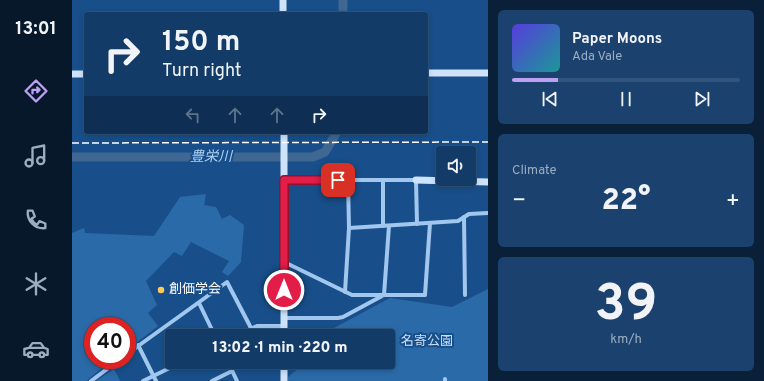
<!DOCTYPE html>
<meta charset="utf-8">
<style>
body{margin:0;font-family:Overpass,"Noto Sans JP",sans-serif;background:#1b426e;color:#f1f3f6;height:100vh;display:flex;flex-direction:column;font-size:15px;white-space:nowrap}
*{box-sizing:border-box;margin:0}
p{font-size:13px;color:#9cadc0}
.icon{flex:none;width:22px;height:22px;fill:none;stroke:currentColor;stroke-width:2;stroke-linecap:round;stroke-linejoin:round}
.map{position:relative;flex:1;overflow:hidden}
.panel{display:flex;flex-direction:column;gap:10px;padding:10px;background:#0a2039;width:276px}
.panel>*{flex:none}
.banner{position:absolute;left:12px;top:12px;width:344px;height:122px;border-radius:4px;box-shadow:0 2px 6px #0003,0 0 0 1px #31557c;background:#123b68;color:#f1f3f6;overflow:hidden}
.controls{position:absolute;left:364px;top:146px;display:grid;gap:8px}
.controls a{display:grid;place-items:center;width:40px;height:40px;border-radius:4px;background:#123b68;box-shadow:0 2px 6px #0003,0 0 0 1px #31557c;font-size:20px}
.speed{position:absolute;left:12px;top:317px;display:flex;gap:8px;font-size:20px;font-weight:700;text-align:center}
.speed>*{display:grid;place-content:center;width:52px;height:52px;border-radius:50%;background:#123b68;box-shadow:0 2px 6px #0003,0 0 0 1px #31557c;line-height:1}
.speed .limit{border:6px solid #d22;background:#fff;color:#111}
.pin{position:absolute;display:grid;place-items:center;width:34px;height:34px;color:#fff;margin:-17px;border-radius:8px;box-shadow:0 2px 6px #0006}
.me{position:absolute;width:44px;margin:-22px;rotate:0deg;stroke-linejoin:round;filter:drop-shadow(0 0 3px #0008)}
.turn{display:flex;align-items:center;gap:14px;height:84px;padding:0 12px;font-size:18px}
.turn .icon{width:52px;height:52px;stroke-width:2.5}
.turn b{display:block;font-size:28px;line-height:34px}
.lanes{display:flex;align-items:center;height:38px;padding:0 12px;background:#0003;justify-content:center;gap:20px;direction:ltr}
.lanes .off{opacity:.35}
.big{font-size:30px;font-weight:800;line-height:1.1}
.panel .widget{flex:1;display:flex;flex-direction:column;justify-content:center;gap:6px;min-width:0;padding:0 14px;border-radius:6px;background:#1b426e}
.panel .dial{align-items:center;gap:0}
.dial b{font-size:52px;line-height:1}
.song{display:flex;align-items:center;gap:12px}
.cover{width:48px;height:48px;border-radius:6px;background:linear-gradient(135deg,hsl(250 70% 55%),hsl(180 70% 35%))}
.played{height:4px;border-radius:2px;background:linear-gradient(90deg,#bca0f2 20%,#31557c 20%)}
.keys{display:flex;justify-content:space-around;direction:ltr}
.heat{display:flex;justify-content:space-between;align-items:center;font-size:22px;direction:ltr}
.trip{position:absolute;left:93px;top:329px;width:230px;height:40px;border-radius:4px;background:#123b68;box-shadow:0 2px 6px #0003,0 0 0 1px #31557c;font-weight:800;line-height:40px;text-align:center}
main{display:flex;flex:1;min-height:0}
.menu{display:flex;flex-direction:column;width:72px;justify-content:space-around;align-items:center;background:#07182a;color:#9cadc0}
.menu .icon{width:28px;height:28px}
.menu .active{color:#bca0f2}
.menu b{font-size:18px;color:#f1f3f6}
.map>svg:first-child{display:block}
.green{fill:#2b6aa8}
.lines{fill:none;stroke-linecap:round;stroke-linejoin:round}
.river{stroke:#3f6792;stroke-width:9}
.street{stroke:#a1c7ee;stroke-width:4}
.secondary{stroke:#cee3fa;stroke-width:7}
.rail{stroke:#fff;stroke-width:1.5;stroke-dasharray:7 3;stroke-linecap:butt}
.route-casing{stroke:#92132f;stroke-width:10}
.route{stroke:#e11d48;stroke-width:7}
.poi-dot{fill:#ffc95e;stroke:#184f8a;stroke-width:1.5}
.labels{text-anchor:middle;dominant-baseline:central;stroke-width:4;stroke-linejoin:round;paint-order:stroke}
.poi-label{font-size:13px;fill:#fff;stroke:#184f8a;text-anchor:start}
.park-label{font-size:13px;fill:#c7e0fa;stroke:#184f8a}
.water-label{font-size:14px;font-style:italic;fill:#add1f5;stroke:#184f8a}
</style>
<main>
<nav class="menu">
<b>13:01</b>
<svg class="icon active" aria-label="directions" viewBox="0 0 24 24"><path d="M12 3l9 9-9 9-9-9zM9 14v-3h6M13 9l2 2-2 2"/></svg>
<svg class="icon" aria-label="music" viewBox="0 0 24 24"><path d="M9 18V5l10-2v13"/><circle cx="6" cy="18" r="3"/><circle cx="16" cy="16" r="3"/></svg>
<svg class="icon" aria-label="phone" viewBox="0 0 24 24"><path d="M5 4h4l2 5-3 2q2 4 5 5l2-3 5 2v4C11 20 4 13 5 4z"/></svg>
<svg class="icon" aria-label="climate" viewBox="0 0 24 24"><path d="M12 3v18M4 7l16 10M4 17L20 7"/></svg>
<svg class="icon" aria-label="car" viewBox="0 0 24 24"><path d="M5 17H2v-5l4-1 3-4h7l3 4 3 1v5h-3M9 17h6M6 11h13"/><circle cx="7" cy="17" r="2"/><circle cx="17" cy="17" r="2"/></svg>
</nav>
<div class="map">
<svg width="416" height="381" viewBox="0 0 416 381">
<rect width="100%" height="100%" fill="#184f8a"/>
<g class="green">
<path d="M134,194L132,205L144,207L150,219L158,215L172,225L169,262L156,276L150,272L157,261L119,242L110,256L102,252L74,281L85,305L76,313L86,326L55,350V326H21V360H40L14,381H0V233L12,228L13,233L82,236L108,197Z"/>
<path d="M416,289V381H216V377L234,362H316V336H247L318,298L380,307Z"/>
<path d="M42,369L48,381H24Z"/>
</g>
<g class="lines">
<g class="river">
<path d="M271,0V14"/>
<path d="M0,157H241L253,152L265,132"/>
</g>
<g class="street">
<path d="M212,180H344L345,224"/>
<path d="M392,217L393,295"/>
<path d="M311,226V180"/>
<path d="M277,228L386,221L397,214L416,213"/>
<path d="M212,262L280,295H353L358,223"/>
<path d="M273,292L277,228L276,180"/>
<path d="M312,295L317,226"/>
<path d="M127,303L143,336"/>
<path d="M212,318H266L271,317L310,296"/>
<path d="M163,336L185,326H212"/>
<path d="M66,345L84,381"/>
<path d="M55,354L155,282L179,328"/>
<path d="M156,362L165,381"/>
<path d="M373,379V381"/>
<path d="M19,381L47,360"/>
<path d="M71,381L110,362"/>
<path d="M140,381L160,371"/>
</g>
<g class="secondary">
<path d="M211,0V14"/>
<path d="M354,73H416"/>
<path d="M0,74H14"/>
<path d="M212,132V336"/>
<path d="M344,180L416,182"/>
<path d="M212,381V362"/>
</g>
<path class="rail" d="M0,143L416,142"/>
</g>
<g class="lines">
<defs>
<path id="route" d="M212,290V180H266"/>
</defs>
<use href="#route" class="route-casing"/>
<use href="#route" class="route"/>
</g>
<circle class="poi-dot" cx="89" cy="290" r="4"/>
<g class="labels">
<g class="poi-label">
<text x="97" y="290">創価学会</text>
</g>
<g class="park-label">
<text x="355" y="342">名寄公園</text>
</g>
<g class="water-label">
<text x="139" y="157">豊栄川</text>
</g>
</g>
</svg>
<div class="controls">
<a><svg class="icon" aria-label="sound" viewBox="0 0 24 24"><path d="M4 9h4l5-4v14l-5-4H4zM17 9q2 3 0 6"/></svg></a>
</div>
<div class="speed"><div class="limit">40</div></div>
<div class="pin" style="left:266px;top:180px;background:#d93025"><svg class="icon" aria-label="arrive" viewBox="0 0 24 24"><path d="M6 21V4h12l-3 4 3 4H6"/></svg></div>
<svg class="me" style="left:212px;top:290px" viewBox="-20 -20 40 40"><circle r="17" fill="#e11d48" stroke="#fff" stroke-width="3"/><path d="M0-11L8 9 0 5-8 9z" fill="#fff"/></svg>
<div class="trip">13:02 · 1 min · 220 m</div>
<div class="banner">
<div class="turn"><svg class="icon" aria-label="right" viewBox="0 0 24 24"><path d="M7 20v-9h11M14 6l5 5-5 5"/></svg><div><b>150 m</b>Turn right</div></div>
<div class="lanes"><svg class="icon off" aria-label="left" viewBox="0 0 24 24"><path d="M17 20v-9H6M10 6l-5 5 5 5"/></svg><svg class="icon off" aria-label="ahead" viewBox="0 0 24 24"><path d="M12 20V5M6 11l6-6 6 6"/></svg><svg class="icon off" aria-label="ahead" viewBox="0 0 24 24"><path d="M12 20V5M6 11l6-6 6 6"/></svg><svg class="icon" aria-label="right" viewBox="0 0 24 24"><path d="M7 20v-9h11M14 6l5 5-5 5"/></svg></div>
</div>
</div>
<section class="panel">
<div class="widget">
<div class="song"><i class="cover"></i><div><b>Paper Moons</b><p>Ada Vale</p></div></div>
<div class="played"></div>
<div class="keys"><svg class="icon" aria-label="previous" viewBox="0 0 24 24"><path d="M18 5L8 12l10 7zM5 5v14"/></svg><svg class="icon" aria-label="pause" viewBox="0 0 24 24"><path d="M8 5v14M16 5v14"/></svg><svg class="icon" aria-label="next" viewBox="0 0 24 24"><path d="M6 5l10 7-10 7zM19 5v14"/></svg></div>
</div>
<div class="widget"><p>Climate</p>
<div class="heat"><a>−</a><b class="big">22°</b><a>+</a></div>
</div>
<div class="widget dial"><b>39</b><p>km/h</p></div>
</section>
</main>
